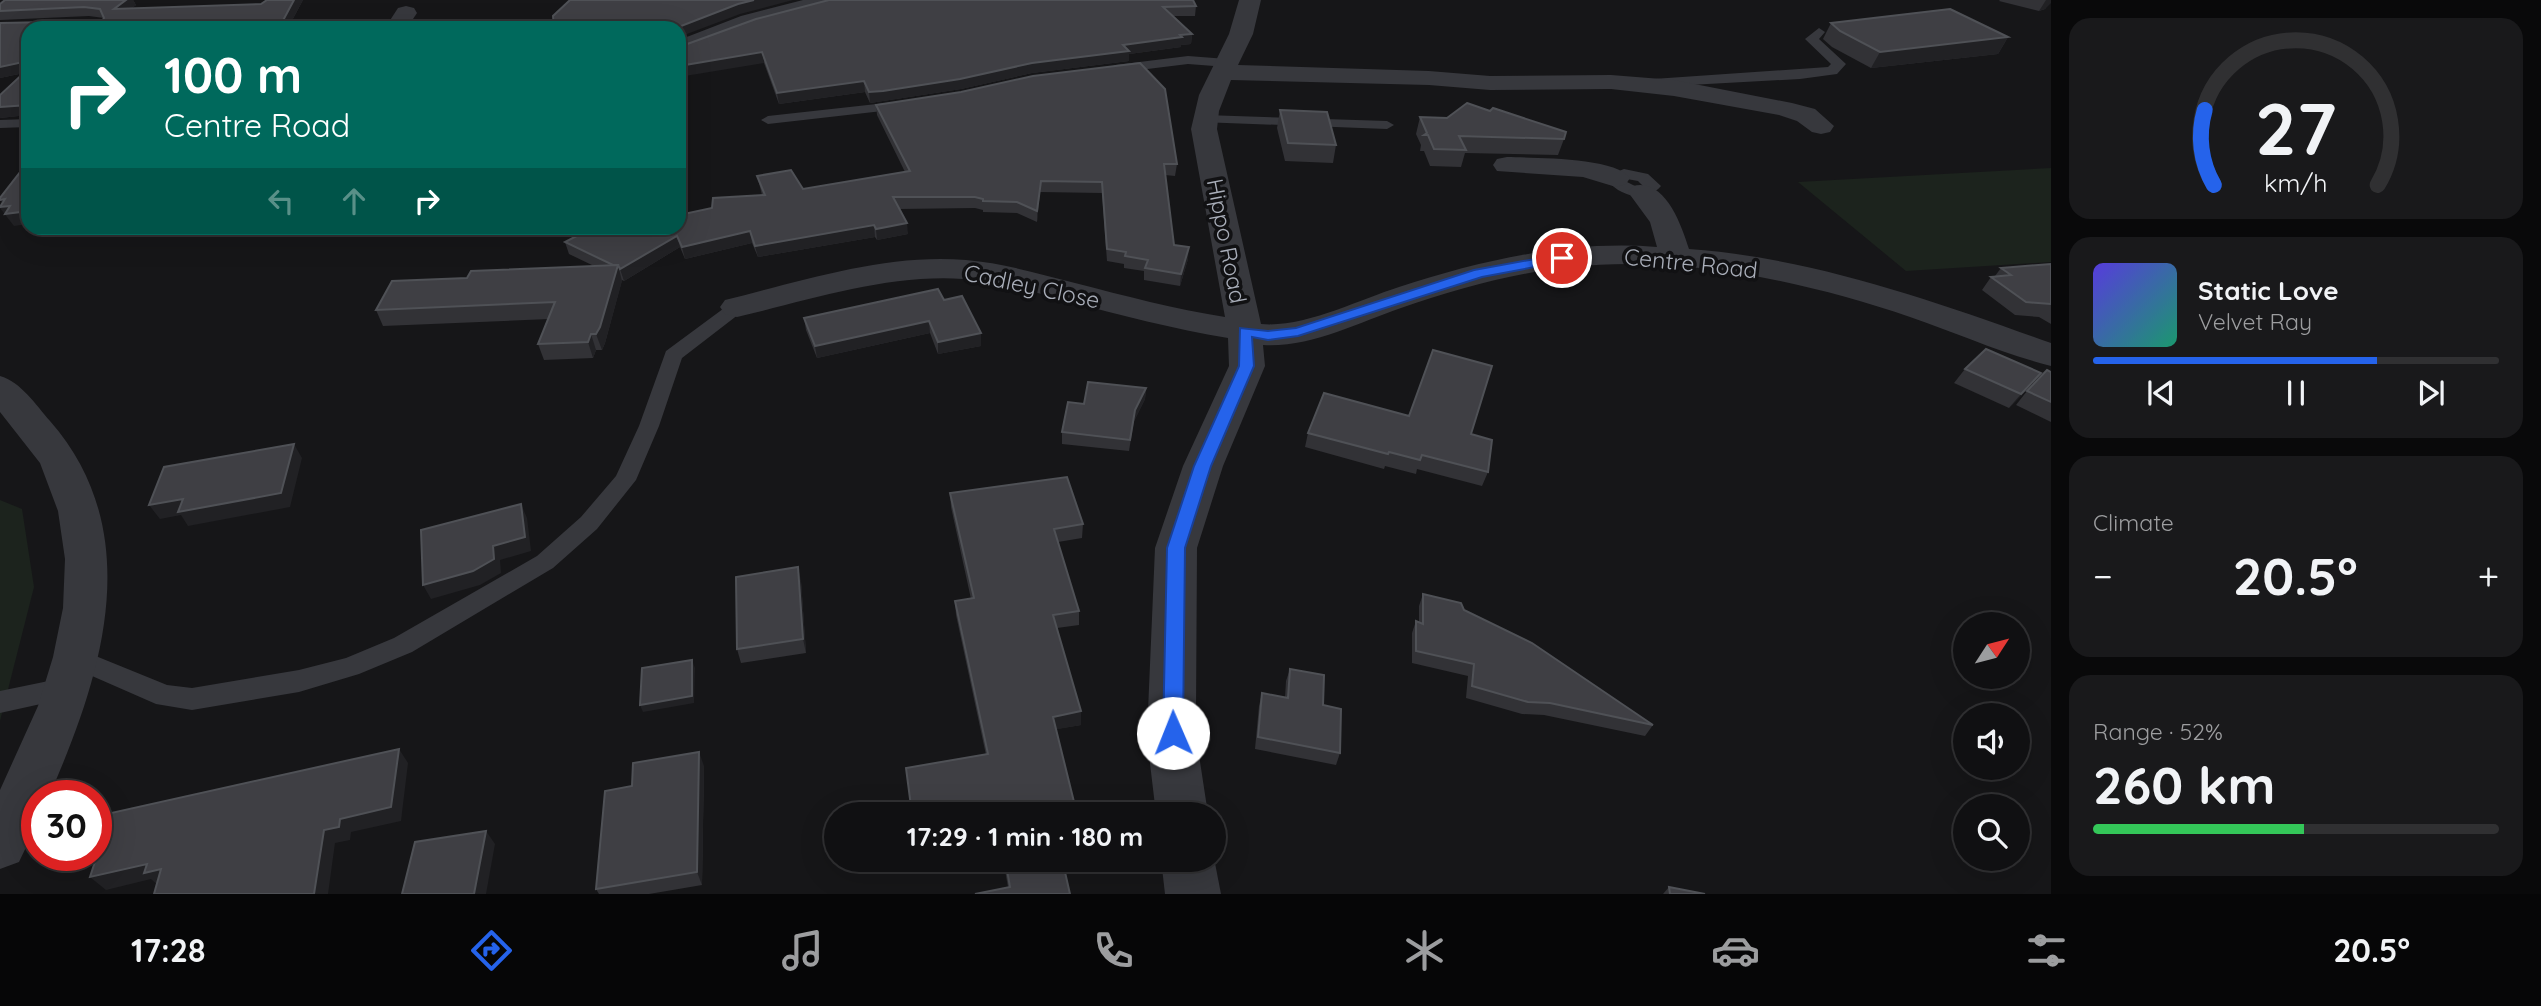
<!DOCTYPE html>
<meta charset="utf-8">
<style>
body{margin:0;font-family:Quicksand,sans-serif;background:#19191b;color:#f1f3f6;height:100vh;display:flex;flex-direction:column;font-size:26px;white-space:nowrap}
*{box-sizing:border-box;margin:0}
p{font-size:23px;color:#9c9d9f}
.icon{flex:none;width:38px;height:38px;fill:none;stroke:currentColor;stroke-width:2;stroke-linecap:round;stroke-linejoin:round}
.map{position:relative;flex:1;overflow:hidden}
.drawer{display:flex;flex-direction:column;gap:18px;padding:18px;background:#09090a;width:490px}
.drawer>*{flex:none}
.guide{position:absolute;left:21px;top:21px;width:665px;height:214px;border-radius:21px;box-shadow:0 7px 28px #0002,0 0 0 2px #303032;background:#00695c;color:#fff;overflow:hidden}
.needle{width:46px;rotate:54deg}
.controls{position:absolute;left:1953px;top:612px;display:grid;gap:14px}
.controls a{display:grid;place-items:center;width:77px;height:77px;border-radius:50%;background:#101012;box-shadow:0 7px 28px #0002,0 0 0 2px #303032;font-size:35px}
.speed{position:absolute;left:21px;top:780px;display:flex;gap:14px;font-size:35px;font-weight:700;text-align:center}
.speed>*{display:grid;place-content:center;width:91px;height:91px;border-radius:50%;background:#101012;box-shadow:0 7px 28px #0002,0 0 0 2px #303032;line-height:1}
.speed .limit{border:10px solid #d22;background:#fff;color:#111}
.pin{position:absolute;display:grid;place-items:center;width:60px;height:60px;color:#fff;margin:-30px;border:4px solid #fff;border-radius:50%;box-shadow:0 2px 7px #0007}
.me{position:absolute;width:77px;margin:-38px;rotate:359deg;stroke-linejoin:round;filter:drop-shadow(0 0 5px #0008)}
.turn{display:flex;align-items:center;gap:24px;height:147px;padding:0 28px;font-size:32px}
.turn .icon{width:91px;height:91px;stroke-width:2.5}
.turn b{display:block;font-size:49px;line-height:60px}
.lanes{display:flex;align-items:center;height:66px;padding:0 28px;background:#0003;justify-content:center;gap:35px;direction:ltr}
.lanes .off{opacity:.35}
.big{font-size:52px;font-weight:700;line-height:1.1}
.drawer .tile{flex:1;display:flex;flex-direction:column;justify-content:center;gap:10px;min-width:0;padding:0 24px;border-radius:21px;background:#19191b}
.drawer .dial{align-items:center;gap:0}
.dial svg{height:182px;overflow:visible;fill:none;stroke:#303032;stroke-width:7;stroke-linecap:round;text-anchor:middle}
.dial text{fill:#f1f3f6;stroke:none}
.song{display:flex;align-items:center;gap:21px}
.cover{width:84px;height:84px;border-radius:10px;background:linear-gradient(135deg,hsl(250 70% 55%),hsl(160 70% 35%))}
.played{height:7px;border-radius:4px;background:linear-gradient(90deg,#2563eb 70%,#303032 70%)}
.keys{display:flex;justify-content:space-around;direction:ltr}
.heat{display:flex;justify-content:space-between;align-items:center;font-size:38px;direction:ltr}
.charge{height:10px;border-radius:5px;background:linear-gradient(90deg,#34c759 52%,#303032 0)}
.trip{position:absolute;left:824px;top:802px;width:402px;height:70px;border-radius:35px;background:#101012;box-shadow:0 7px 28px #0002,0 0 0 2px #303032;font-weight:700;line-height:70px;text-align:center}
.tabs{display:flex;height:112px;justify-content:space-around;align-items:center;background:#060607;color:#9c9d9f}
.tabs .icon{width:49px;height:49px}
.tabs .current{color:#2563eb}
.tabs b{font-size:32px;color:#f1f3f6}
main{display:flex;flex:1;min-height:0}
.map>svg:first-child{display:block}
.green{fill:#1c231d}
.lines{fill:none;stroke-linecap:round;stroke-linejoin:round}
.service{fill:#37383d;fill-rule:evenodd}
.minor{fill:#37383d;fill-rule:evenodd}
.wall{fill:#323236}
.shaded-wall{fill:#212124}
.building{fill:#3f3f44;stroke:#4f5156;stroke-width:2}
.route{fill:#2563eb;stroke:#184099;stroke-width:2}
.labels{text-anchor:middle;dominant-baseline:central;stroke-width:7;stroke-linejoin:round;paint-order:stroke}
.street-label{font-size:23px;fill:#a8adb8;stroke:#111113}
</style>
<main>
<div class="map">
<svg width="2051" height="894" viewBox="0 0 2051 894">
<rect width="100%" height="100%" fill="#161618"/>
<g class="green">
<path d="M2051,168V262L1906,271L1798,182Z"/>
<path d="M0,500L22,509L34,587L0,721Z"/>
</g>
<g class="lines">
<g class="service">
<path d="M1819,28L1825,32L1819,39L1846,64L1837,74L1800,79L1653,87L1646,83L1653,79L1828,67L1831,64L1805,39Z"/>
<path d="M1188,56L1227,59L1234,63L1227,67L1188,64L1115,73L1108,69L1115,65Z"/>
<path d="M904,101L911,105L909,108L768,124L761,120L768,116Z"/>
<path d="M1205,115L1387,121L1394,125L1387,129L1200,122L1198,119L1200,116Z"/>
<path d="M28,119V127L0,128V120Z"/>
<path d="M1624,169L1648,174L1661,186C1647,203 1621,197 1608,181L1619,171ZM1627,179L1638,181L1643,186H1635L1625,181Z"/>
<path d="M737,302L746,307L743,311L682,358L659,426L636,480L597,529L553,568L412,652L359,674L299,692L192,710L156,704L67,665L63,658L67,651L76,648L167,685L192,688L299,670L346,658L394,638L537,556L581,517L616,476L639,426L666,351L731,303Z"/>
<path d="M68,677L77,680L81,688L77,696L0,713V691Z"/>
</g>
<g class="minor">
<path d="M803,0H840L837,5L757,26L679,55V40L741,16Z"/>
<path d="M1239,0H1261L1253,34L1238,65L1429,71L1490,76L1611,75L1674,80L1792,103L1815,109L1834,126L1830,132L1821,134L1812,132L1797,121L1779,115L1674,96L1611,89L1490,90L1429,85L1231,80L1219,111L1217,129L1261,324C1304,328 1358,300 1399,287C1482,260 1570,240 1657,247L1650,222L1628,192L1633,186C1665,178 1681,224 1689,249C1813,258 1934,301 2051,343V366C2003,354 1957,333 1910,317C1803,281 1684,255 1571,267C1512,273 1456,289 1401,308C1357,323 1310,348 1263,345L1265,366L1223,466L1197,548L1196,711L1199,755L1208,814H1156L1149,755L1148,711L1155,548L1183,466L1229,366L1228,338C1174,329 1120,315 1067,301C1033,292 998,281 963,279C887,274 810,300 737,317L725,314L720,307L725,300C802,281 886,253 966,260C1003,263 1039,274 1075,283C1125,296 1175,309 1225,317L1191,129L1199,95L1229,34Z"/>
<path d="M406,6L414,8L417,13L407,28H385L398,8Z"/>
<path d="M1507,157C1533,158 1616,157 1630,178L1626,184L1616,187L1583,177L1497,171L1493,165L1497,159Z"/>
<path d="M0,376C21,382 36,405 50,421C148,533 102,676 49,796H37V824L19,862L0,869V790L38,706L53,657L63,608L65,559L58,511L40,463L0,412Z"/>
<path d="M1214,858L1221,894H1165L1161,859Z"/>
</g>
</g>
<g class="wall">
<path d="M5,0H133L136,5L132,8L261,4L267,0H303L288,28H28V115L0,118V107H5H0V95L24,73L0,78V23L102,21L104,18L89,16L0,20V4Z"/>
<path d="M2000,0H2051L2045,9L2039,11L1999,1Z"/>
<path d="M1196,6L1195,16H1173L1192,34L1191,44L1181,45V47L1129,54V61L1032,73L961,89L870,103L865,92L779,104L764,63L756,19Z"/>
<path d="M1831,23L2008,37L1998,54L1871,68L1832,47L1823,39Z"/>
<path d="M876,105L1177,164L1175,176L1165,175L1174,245L1188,259L1180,286L1144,280V271L1124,268V264L1107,261L1102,193L1040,192L1037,222L1017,213L983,212V210L975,208L899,209L908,234L877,240L875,237L758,257L752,243L685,259L680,247L624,281L622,280L605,343L602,350H596L593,358L544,360L538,344L549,319L383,326L376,310L467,278L594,266L569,254L565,242L679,228L712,208L762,195L760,187L757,176L803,189L905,172L877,115Z"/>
<path d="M1280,110L1336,145L1333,163L1285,161L1277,128Z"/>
<path d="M1420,117L1564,139L1558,155L1465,153L1461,167L1430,166L1424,151H1420L1421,145L1416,134Z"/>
<path d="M2051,264V324L2039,317L2015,315L1982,290L1991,277L1995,276L2001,268Z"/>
<path d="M944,300L981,333V346L938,354L930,333L817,358L806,330L804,318Z"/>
<path d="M1965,369L2041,373L2009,408L1954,383Z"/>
<path d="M2051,372V422L2016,405L2027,391Z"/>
<path d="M1146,388L1145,399L1134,421L1129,451L1062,444V432L1084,404Z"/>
<path d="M1308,433L1471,434L1488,472L1482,486L1417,469L1416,474L1385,466L1384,469L1305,447Z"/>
<path d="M950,493L1083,524L1082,538L1058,542L1079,611V625L1057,628L1081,725L1056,729L986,755L956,615L955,601L971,599L951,507Z"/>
<path d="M801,581L806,653L741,663L737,649Z"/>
<path d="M1423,594L1464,610L1653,725L1645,736L1544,715L1522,714L1466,698L1468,676L1412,663V633L1416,621L1419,622V606Z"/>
<path d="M1290,669L1323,705L1340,753L1336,765L1255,749L1259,706L1262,693L1285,698L1286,681Z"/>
<path d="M704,766L702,885L649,894H599L596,889L632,786Z"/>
<path d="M1003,859H1062L1008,887Z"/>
<path d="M1669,887L1705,894H1663Z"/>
</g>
<g class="shaded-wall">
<path d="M126,0H133L136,5L119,18L114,9Z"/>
<path d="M294,0H303L288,28H279Z"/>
<path d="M754,0H793L740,14L679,37V28H676L738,4Z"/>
<path d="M2046,0H2051V3L2045,9L2039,11Z"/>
<path d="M1192,34L1191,44L1181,45V47L1129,54V61L1032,73L961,89L870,103L869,92L1032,63L1123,45Z"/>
<path d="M2008,37L1998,54L1871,68L1880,52Z"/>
<path d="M762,52L764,63L679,77V66Z"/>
<path d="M28,61V72L0,78V67Z"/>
<path d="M864,81L865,92L779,104L777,93Z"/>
<path d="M28,105V115L0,118V107Z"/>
<path d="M1041,181L1040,192L1037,222V211Z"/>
<path d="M5,199L28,211V224L14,226L0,208L4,207L0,200Z"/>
<path d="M907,223L908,234L877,240L876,229Z"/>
<path d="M874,225L875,237L758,257L755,246Z"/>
<path d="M750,231L752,243L685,259L682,247Z"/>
<path d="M677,236L680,247L624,281L620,269Z"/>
<path d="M1189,247L1188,259L1180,286L1181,274Z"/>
<path d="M618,265L622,281L605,343L602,350L596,334Z"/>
<path d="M929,321L930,333L817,358L815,346Z"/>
<path d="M981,333V346L938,354V342Z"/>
<path d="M591,334L596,350L593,358L588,342Z"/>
<path d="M2041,373L2030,387L2009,408L2021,394Z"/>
<path d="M1146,388L1145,399L1134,421L1129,451L1135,410Z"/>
<path d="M294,444L302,458L290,507L188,526L181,515L160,519L149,505Z"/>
<path d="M521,504L527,518L531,551L500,560L501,573L480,585L431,599L423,585L493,546Z"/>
<path d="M798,567L801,581L806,653L803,639Z"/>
<path d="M692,660L695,668L694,703L643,712L640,705Z"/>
<path d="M1081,711V725L1053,730V717Z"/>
<path d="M399,749L408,763L401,821L351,832L350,840L335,843L328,894H314L324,830Z"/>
<path d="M699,752L704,766L702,885L697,872Z"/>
<path d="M486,831L495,844L486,894H474Z"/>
<path d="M147,864L161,869L159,886L151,879L106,890L90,877Z"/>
</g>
<g class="building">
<path d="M5,0H126L114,9L261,4L267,0H294L279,28H28V61L0,67V23L102,21L104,18L100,9L84,7L0,11V4Z"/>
<path d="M570,0H754L738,4L676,28H554L553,16Z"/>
<path d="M829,0H1193L1196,6L1163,7L1192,34L1180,35L1182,37L1123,45L1129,51L1032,63L960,79L883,91L869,92L864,81L777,93L762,52L679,66V47L756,19Z"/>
<path d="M1950,9L2008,37L1880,52L1840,31L1831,23Z"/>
<path d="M1140,63L1165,89L1177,164H1164L1174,245L1189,247L1181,274L1145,268L1148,260L1125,256L1126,252L1107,249L1102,182L1041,181L1037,211L1017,202L983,201V199L975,197H893L907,223L876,229L874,225L755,246L750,231L682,247L677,236L620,269L618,265H613L565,242L592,228H679V215L712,208L713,198L765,195L757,176L791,170L803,189L910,171L876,105L961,92L1033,76Z"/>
<path d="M28,69V105L0,107V95Z"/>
<path d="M1467,103L1490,111L1493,108L1566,132L1564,139L1459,136L1466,150L1434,149L1428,135H1424L1427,133L1420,117L1447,118Z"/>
<path d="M1280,110L1327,112L1336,145L1288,143Z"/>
<path d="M28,162V211L5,214L10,206L0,207L5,199L0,200V198Z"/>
<path d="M2051,264V304L2026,302L1991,277L2011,275L2001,268Z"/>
<path d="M618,265L600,327L596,334H591L588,342L538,344L555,302L376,310L392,281L467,278L471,271Z"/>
<path d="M938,289L944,300L962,296L981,333L938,342L929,321L815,346L804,318Z"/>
<path d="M1986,349L2041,373L2021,394L1965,369Z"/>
<path d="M1433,350L1492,366L1471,434L1492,440L1488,472L1422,455L1420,460L1389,452L1388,454L1308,433L1324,393L1409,416Z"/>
<path d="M2047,370L2051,372V402L2027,391Z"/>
<path d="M1088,382L1146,388L1135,410L1130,440L1062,432L1068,402L1084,404Z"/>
<path d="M294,444L281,493L178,512L183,499L149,505L164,467Z"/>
<path d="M1067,477L1083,524L1054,529L1079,611L1053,615L1081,711L1053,717L1077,814H912L906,768L988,754L955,601L974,598L950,493Z"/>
<path d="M521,504L525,537L493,546L494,559L473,571L423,585L421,530Z"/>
<path d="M798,567L803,639L737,649L736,577Z"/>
<path d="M1423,594L1461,603L1464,610L1532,643L1653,725L1550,703L1528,702L1472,686L1474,664L1416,651V621L1423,624Z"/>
<path d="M692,660V696L640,705L642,668Z"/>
<path d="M1290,669L1324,675L1323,705L1341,709L1340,753L1258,737L1262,693L1288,698Z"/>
<path d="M399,749L391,807L340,819L339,827L324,830L314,894H154L161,869L144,873L147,864L90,877L111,813Z"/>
<path d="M699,752L697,872L596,889L605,791L632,786L633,763Z"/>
<path d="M486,831L474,894H402L415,842Z"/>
<path d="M1005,859H1062L1070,894H975L1010,887Z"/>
<path d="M1669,887L1705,894H1670Z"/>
</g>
<path class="route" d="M1562,254L1567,256V261L1482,277L1298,336L1268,340L1252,337L1254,366L1211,466L1185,548L1183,733L1180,739L1173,742L1166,739L1163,733L1167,548L1194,466L1239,366L1240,328L1268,331L1296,328L1474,270Z"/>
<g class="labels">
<g class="street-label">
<text transform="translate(1227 241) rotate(79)">Hippo Road</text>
<text transform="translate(1691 263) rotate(6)">Centre Road</text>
<text transform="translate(1032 286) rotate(12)">Cadley Close</text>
</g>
</g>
</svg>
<div class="controls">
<a><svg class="needle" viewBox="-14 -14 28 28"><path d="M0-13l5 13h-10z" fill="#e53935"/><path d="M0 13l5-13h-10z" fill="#9c9d9f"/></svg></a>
<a><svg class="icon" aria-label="sound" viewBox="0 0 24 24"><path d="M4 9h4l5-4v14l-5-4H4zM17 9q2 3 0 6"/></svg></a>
<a><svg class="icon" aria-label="search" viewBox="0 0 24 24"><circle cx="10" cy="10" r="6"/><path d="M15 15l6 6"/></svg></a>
</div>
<div class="speed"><div class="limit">30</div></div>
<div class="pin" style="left:1562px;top:258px;background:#d93025"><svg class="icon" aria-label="arrive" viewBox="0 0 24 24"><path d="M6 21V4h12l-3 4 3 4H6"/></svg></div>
<svg class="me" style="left:1173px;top:733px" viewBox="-20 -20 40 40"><circle r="19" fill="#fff"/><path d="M0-13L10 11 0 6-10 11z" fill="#2563eb"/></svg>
<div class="trip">17:29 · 1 min · 180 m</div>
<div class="guide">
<div class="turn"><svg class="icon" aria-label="right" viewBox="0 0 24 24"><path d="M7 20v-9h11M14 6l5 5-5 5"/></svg><div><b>100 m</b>Centre Road</div></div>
<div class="lanes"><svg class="icon off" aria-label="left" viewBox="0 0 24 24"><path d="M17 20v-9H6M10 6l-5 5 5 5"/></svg><svg class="icon off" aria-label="ahead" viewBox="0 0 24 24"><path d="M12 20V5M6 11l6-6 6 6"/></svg><svg class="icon" aria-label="right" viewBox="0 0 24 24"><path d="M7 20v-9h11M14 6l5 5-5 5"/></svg></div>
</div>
</div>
<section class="drawer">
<div class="tile dial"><svg viewBox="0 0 100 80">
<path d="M14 69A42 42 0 1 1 86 69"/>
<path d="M14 69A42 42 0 0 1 10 36" stroke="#2563eb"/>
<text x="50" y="56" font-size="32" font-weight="700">27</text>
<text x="50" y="72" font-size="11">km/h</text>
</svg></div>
<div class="tile">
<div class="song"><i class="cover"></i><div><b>Static Love</b><p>Velvet Ray</p></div></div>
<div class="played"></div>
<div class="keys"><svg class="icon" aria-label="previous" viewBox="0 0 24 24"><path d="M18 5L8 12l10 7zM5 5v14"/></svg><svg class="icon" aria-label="pause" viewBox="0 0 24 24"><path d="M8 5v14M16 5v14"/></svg><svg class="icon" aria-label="next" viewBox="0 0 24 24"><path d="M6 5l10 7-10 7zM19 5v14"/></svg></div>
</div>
<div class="tile"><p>Climate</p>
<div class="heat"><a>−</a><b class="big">20.5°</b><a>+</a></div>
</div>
<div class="tile"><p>Range · 52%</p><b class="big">260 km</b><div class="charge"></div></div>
</section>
</main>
<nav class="tabs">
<b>17:28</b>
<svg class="icon current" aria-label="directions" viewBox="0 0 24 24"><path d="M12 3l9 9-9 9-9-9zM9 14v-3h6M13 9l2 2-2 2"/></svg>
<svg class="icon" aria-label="music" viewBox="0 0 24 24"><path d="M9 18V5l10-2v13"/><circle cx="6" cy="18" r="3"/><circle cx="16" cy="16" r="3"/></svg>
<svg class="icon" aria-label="phone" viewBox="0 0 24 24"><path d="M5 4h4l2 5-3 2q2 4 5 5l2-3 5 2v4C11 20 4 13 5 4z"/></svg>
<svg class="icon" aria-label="climate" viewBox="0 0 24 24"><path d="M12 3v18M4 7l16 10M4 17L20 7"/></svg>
<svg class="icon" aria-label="car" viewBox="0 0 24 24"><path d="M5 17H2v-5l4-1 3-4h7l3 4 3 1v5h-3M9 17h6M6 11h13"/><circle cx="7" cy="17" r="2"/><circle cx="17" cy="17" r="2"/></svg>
<svg class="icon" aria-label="filters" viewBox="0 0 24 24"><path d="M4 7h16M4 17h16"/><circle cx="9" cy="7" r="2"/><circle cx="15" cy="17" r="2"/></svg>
<b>20.5°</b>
</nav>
